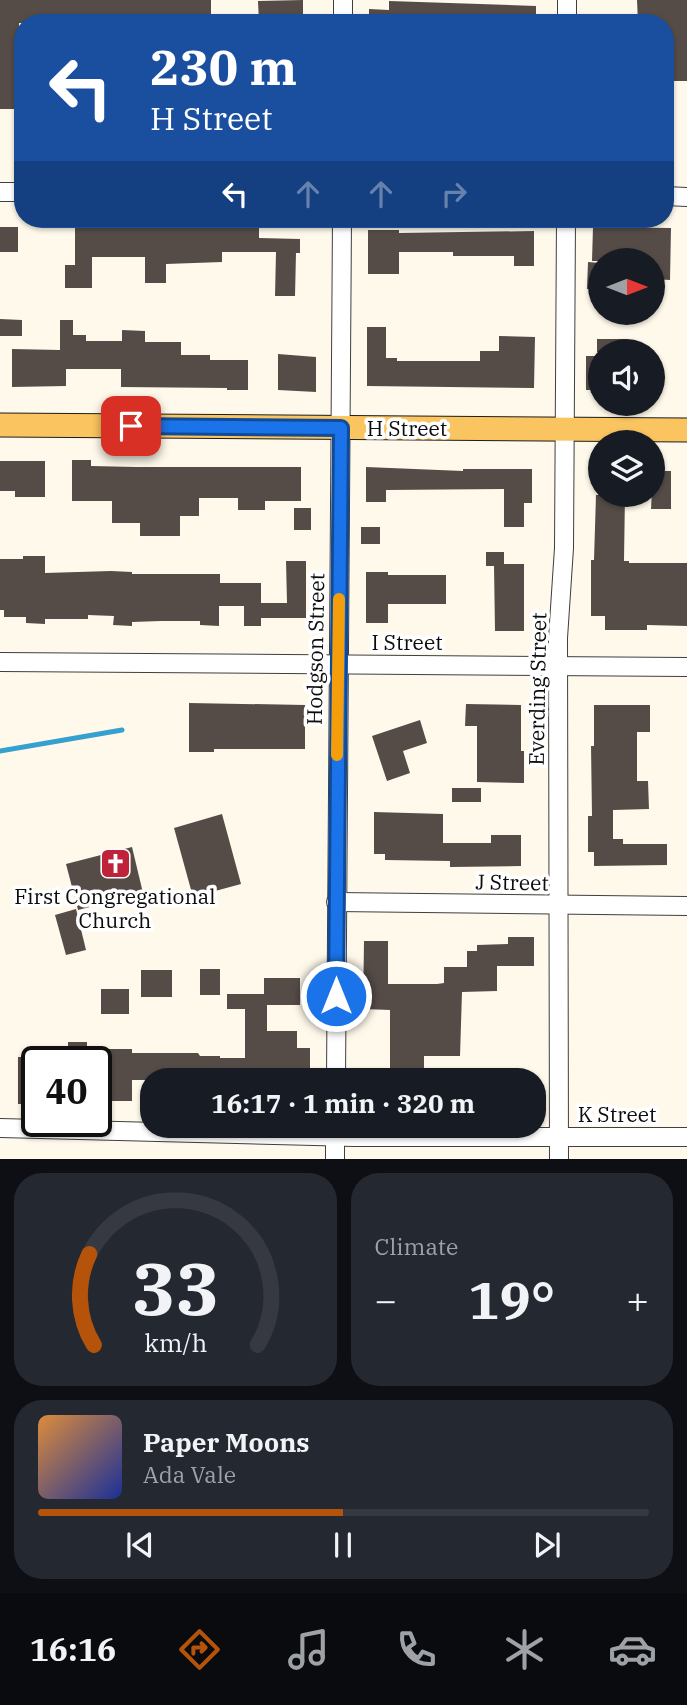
<!DOCTYPE html>
<meta charset="utf-8">
<style>
body{margin:0;font-family:"IBM Plex Serif",serif;background:#242831;color:#f1f3f6;height:100vh;display:flex;flex-direction:column;font-size:26px;white-space:nowrap}
*{box-sizing:border-box;margin:0}
p{font-size:23px;color:#9ea1a6}
.icon{flex:none;width:38px;height:38px;fill:none;stroke:currentColor;stroke-width:2;stroke-linecap:round;stroke-linejoin:round}
.map{position:relative;height:1159px;overflow:hidden}
.details{display:flex;flex-direction:column;gap:14px;padding:14px;background:#0d0f14;flex:1}
.details>*{flex:none}
.top-card{position:absolute;left:14px;top:14px;width:660px;height:214px;border-radius:28px;box-shadow:0 2px 5px #0004;background:#1a4fa0;color:#fff;overflow:hidden}
.needle{width:46px;rotate:90deg}
.buttons{position:absolute;left:588px;top:248px;display:grid;gap:14px}
.buttons a{display:grid;place-items:center;width:77px;height:77px;border-radius:50%;background:#171b24;box-shadow:0 2px 5px #0004;font-size:35px}
.speed{position:absolute;left:21px;top:1046px;display:flex;gap:14px;font-size:35px;font-weight:700;text-align:center}
.speed>*{display:grid;place-content:center;width:91px;height:91px;border-radius:50%;background:#171b24;box-shadow:0 2px 5px #0004;line-height:1}
.speed .limit{border:4px solid #111;border-radius:10px;background:#fff;color:#111}
.pin{position:absolute;display:grid;place-items:center;width:60px;height:60px;color:#fff;margin:-30px;border-radius:14px;box-shadow:0 4px 10px #0006}
.me{position:absolute;width:77px;margin:-38px;rotate:0deg;stroke-linejoin:round;filter:drop-shadow(0 0 5px #0008)}
.turn{display:flex;align-items:center;gap:24px;height:147px;padding:0 21px;font-size:32px}
.turn .icon{width:91px;height:91px;stroke-width:2.5}
.turn b{display:block;font-size:49px;line-height:60px}
.lanes{display:flex;align-items:center;height:66px;padding:0 21px;background:#0003;justify-content:center;gap:35px;direction:ltr}
.lanes .off{opacity:.35}
.big{font-size:52px;font-weight:700;line-height:1.1}
.details .widget{flex:1;display:flex;flex-direction:column;justify-content:center;gap:10px;min-width:0;padding:0 24px;border-radius:28px;background:#242831}
.details .dial{align-items:center;gap:0}
.dial svg{height:182px;overflow:visible;fill:none;stroke:#363941;stroke-width:7;stroke-linecap:round;text-anchor:middle}
.dial text{fill:#f1f3f6;stroke:none}
.song{display:flex;align-items:center;gap:21px}
.cover{width:84px;height:84px;border-radius:10px;background:linear-gradient(135deg,hsl(30 70% 55%),hsl(230 70% 35%))}
.played{height:7px;border-radius:4px;background:linear-gradient(90deg,#b45309 50%,#363941 50%)}
.keys{display:flex;justify-content:space-around;direction:ltr}
.heat{display:flex;justify-content:space-between;align-items:center;font-size:38px;direction:ltr}
.details .tiles{flex:1;display:grid;gap:14px;grid-template-columns:1fr 1fr}
.widget:last-child{grid-column:span 2}
.trip{position:absolute;left:140px;top:1068px;width:406px;height:70px;border-radius:28px;background:#171b24;box-shadow:0 2px 5px #0004;font-weight:700;line-height:70px;text-align:center}
.tab-bar{display:flex;height:112px;justify-content:space-around;align-items:center;background:#090b0e;color:#9ea1a6}
.tab-bar .icon{width:49px;height:49px}
.tab-bar .selected{color:#b45309}
.tab-bar b{font-size:32px;color:#f1f3f6}
.map>svg:first-child{display:block}
.lines{fill:none;stroke-linecap:round;stroke-linejoin:round}
.stream{stroke:#36a1cf;stroke-width:5}
.building{fill:#554c48}
.minor-casing{stroke:#3f3f3f;stroke-width:20}
.major-casing{stroke:#1d1d1d;stroke-width:25}
.minor{stroke:#fff;stroke-width:18}
.major{stroke:#fac560;stroke-width:23}
.route-casing{stroke:#114b97;stroke-width:18}
.route{stroke:#1a73e8;stroke-width:12}
.slow{stroke:#f59e0b;stroke-width:12}
.labels{text-anchor:middle;dominant-baseline:central;stroke-width:7;stroke-linejoin:round;paint-order:stroke}
.street-label{font-size:21px;fill:#0c0c0c;stroke:#fff}
.poi-label{font-size:21px;fill:#0c0c0c;stroke:#fff}
</style>
<div class="map">
<svg width="687" height="1159" viewBox="0 0 687 1159">
<rect width="100%" height="100%" fill="#fff9eb"/>
<g class="lines">
<path class="stream" d="M0,751L122,730"/>
</g>
<g class="building">
<path d="M0,0H211V23H19L18,109H0Z"/>
<path d="M303,0V23H259L258,1Z"/>
<path d="M637,0H687V81H668L669,59H665V23H638Z"/>
<path d="M389,1L536,6V23H369V9L389,10Z"/>
<path d="M75,222H166L259,226V238L300,239V253H296L295,296H275L276,252H222V262L166,264V283H145V257H92V288H65V265H75Z"/>
<rect x="0" y="227" width="18" height="25"/>
<path d="M593,227L671,228L670,280L653,279V261H592Z"/>
<path d="M368,230H399V233L534,231V266H514V256H453V252H399V274H368Z"/>
<path d="M588,262L600,263V289H587Z"/>
<path d="M0,319L22,320V336H0Z"/>
<path d="M60,320H73V335H86V341H122V330L145,331V342H181V355H210V360H248V390H227V388L121,387V369H66V386L12,387V349L60,350Z"/>
<path d="M367,327H386V358H397V361H480V351H499V336L535,337L534,388L367,386Z"/>
<rect x="597" y="339" width="28" height="13"/>
<path d="M278,354L316,357V392L278,390Z"/>
<rect x="586" y="356" width="14" height="34"/>
<path d="M72,460H91V466L136,467H301V501H265V510H238V498H199V516H180V536H140V523H112V501H72Z"/>
<path d="M0,461H45V497H15V491H0Z"/>
<path d="M366,467L463,471V469H532V503H524V527H504V489L386,490V502H366Z"/>
<path d="M653,471H671V509H651Z"/>
<path d="M596,495H625L624,561H629V563H687V626L647,625V630H605V616H591V560H594Z"/>
<rect x="294" y="508" width="17" height="22"/>
<rect x="361" y="527" width="19" height="17"/>
<path d="M486,552H504V564H524V631H495L494,566H486Z"/>
<path d="M23,556H45V573L111,571L132,572V574H220V583H261V603H287L286,561H306V618H261V626H244V606H219V626L200,625V621H161L132,622V626L113,625L114,616L88,615V619H45V624L26,623V617H4V610H0V559H23Z"/>
<path d="M366,572H388V575H446V604H388V623H366Z"/>
<path d="M189,703L305,705V749H214V752H189Z"/>
<path d="M466,704L521,705V751H524V783L477,782V726H465Z"/>
<path d="M594,705H650V732H637V781H648L649,809L613,810V839H623V844H667V865L594,866V852H588V816H592L591,746H594Z"/>
<path d="M420,720L427,743L403,751L410,773L387,781L372,736Z"/>
<rect x="452" y="788" width="29" height="14"/>
<path d="M374,812L443,814V843H491V835H521V866L450,867V861L385,860V854H374Z"/>
<path d="M222,814L241,884L193,897L174,828Z"/>
<path d="M132,847L143,893L78,910L66,864Z"/>
<path d="M76,909L86,950L66,955L55,915Z"/>
<path d="M508,937H534V966H497V991L462,992L460,1056H424V1080H390V1010L363,1009L364,941H388V984H437L444,983V967H467V951H477V945L508,944Z"/>
<rect x="200" y="969" width="20" height="26"/>
<rect x="141" y="970" width="31" height="27"/>
<path d="M264,978H300V1005H267V1031H297V1048H310V1080H132V1101H107V1049H132V1053H198L200,1056H220V1058H245V1009H227V994H264Z"/>
<rect x="101" y="989" width="28" height="25"/>
<rect x="68" y="1042" width="19" height="19"/>
<rect x="18" y="1057" width="19" height="47"/>
</g>
<g class="lines">
<defs>
<g id="minor">
<path d="M343,0V23"/>
<path d="M567,23V0"/>
<path d="M0,192H23"/>
<path d="M665,196L687,197"/>
<path d="M0,662L687,667"/>
<path d="M336,902L687,906"/>
<path d="M336,1080L342,219"/>
<path d="M0,1128L354,1137H687"/>
<path d="M335,1159V1125"/>
<path d="M559,1159L558,638L564,548L566,219"/>
</g>
<path id="major" d="M0,425L687,430"/>
</defs>
<use href="#minor" class="minor-casing"/>
<use href="#major" class="major-casing"/>
<use href="#minor" class="minor"/>
<use href="#major" class="major"/>
</g>
<g class="lines">
<defs>
<path id="route" d="M131,426L341,428L336,996"/>
</defs>
<use href="#route" class="route-casing"/>
<use href="#route" class="route"/>
<path class="slow" d="M337,755L339,599"/>
</g>
<defs>
<symbol id="church-square" viewBox="-11 -11 22 22"><rect x="-9" y="-9" width="18" height="18" rx="4" fill="#be233a" stroke="#fff"/><path d="M-1.2-6h2.4v3.5h3.3v2.4h-3.3V6h-2.4V-.1h-3.3v-2.4h3.3Z" fill="#fff"/></symbol>
</defs>
<g fill-rule="evenodd">
<use href="#church-square" x="98" y="846" width="35" height="35"/>
</g>
<g class="labels">
<g class="street-label">
<text x="407" y="428">H Street</text>
<text x="407" y="642">I Street</text>
<text transform="translate(315 649) rotate(-89)">Hodgson Street</text>
<text transform="translate(537 689) rotate(-89)">Everding Street</text>
<text transform="translate(512 882) rotate(1)">J Street</text>
<text x="617" y="1114">K Street</text>
</g>
<g class="poi-label">
<text x="115" y="896">First Congregational<tspan x="115" dy="24">Church</tspan></text>
</g>
</g>
</svg>
<div class="buttons">
<a><svg class="needle" viewBox="-14 -14 28 28"><path d="M0-13l5 13h-10z" fill="#e53935"/><path d="M0 13l5-13h-10z" fill="#9ea1a6"/></svg></a>
<a><svg class="icon" aria-label="sound" viewBox="0 0 24 24"><path d="M4 9h4l5-4v14l-5-4H4zM17 9q2 3 0 6"/></svg></a>
<a><svg class="icon" aria-label="layers" viewBox="0 0 24 24"><path d="M12 4l9 5-9 5-9-5zM3 14l9 5 9-5"/></svg></a>
</div>
<div class="speed"><div class="limit">40</div></div>
<div class="pin" style="left:131px;top:426px;background:#d93025"><svg class="icon" aria-label="arrive" viewBox="0 0 24 24"><path d="M6 21V4h12l-3 4 3 4H6"/></svg></div>
<svg class="me" style="left:336px;top:996px" viewBox="-20 -20 40 40"><circle r="17" fill="#1a73e8" stroke="#fff" stroke-width="3"/><path d="M0-11L8 9 0 5-8 9z" fill="#fff"/></svg>
<div class="trip">16:17 · 1 min · 320 m</div>
<div class="top-card">
<div class="turn"><svg class="icon" aria-label="left" viewBox="0 0 24 24"><path d="M17 20v-9H6M10 6l-5 5 5 5"/></svg><div><b>230 m</b>H Street</div></div>
<div class="lanes"><svg class="icon" aria-label="left" viewBox="0 0 24 24"><path d="M17 20v-9H6M10 6l-5 5 5 5"/></svg><svg class="icon off" aria-label="ahead" viewBox="0 0 24 24"><path d="M12 20V5M6 11l6-6 6 6"/></svg><svg class="icon off" aria-label="ahead" viewBox="0 0 24 24"><path d="M12 20V5M6 11l6-6 6 6"/></svg><svg class="icon off" aria-label="right" viewBox="0 0 24 24"><path d="M7 20v-9h11M14 6l5 5-5 5"/></svg></div>
</div>
</div>
<section class="details">
<div class="tiles">
<div class="widget dial"><svg viewBox="0 0 100 80">
<path d="M14 69A42 42 0 1 1 86 69"/>
<path d="M14 69A42 42 0 0 1 12 29" stroke="#b45309"/>
<text x="50" y="56" font-size="32" font-weight="700">33</text>
<text x="50" y="72" font-size="11">km/h</text>
</svg></div>
<div class="widget"><p>Climate</p>
<div class="heat"><a>−</a><b class="big">19°</b><a>+</a></div>
</div>
<div class="widget">
<div class="song"><i class="cover"></i><div><b>Paper Moons</b><p>Ada Vale</p></div></div>
<div class="played"></div>
<div class="keys"><svg class="icon" aria-label="previous" viewBox="0 0 24 24"><path d="M18 5L8 12l10 7zM5 5v14"/></svg><svg class="icon" aria-label="pause" viewBox="0 0 24 24"><path d="M8 5v14M16 5v14"/></svg><svg class="icon" aria-label="next" viewBox="0 0 24 24"><path d="M6 5l10 7-10 7zM19 5v14"/></svg></div>
</div>
</div>
</section>
<nav class="tab-bar">
<b>16:16</b>
<svg class="icon selected" aria-label="directions" viewBox="0 0 24 24"><path d="M12 3l9 9-9 9-9-9zM9 14v-3h6M13 9l2 2-2 2"/></svg>
<svg class="icon" aria-label="music" viewBox="0 0 24 24"><path d="M9 18V5l10-2v13"/><circle cx="6" cy="18" r="3"/><circle cx="16" cy="16" r="3"/></svg>
<svg class="icon" aria-label="phone" viewBox="0 0 24 24"><path d="M5 4h4l2 5-3 2q2 4 5 5l2-3 5 2v4C11 20 4 13 5 4z"/></svg>
<svg class="icon" aria-label="climate" viewBox="0 0 24 24"><path d="M12 3v18M4 7l16 10M4 17L20 7"/></svg>
<svg class="icon" aria-label="car" viewBox="0 0 24 24"><path d="M5 17H2v-5l4-1 3-4h7l3 4 3 1v5h-3M9 17h6M6 11h13"/><circle cx="7" cy="17" r="2"/><circle cx="17" cy="17" r="2"/></svg>
</nav>
